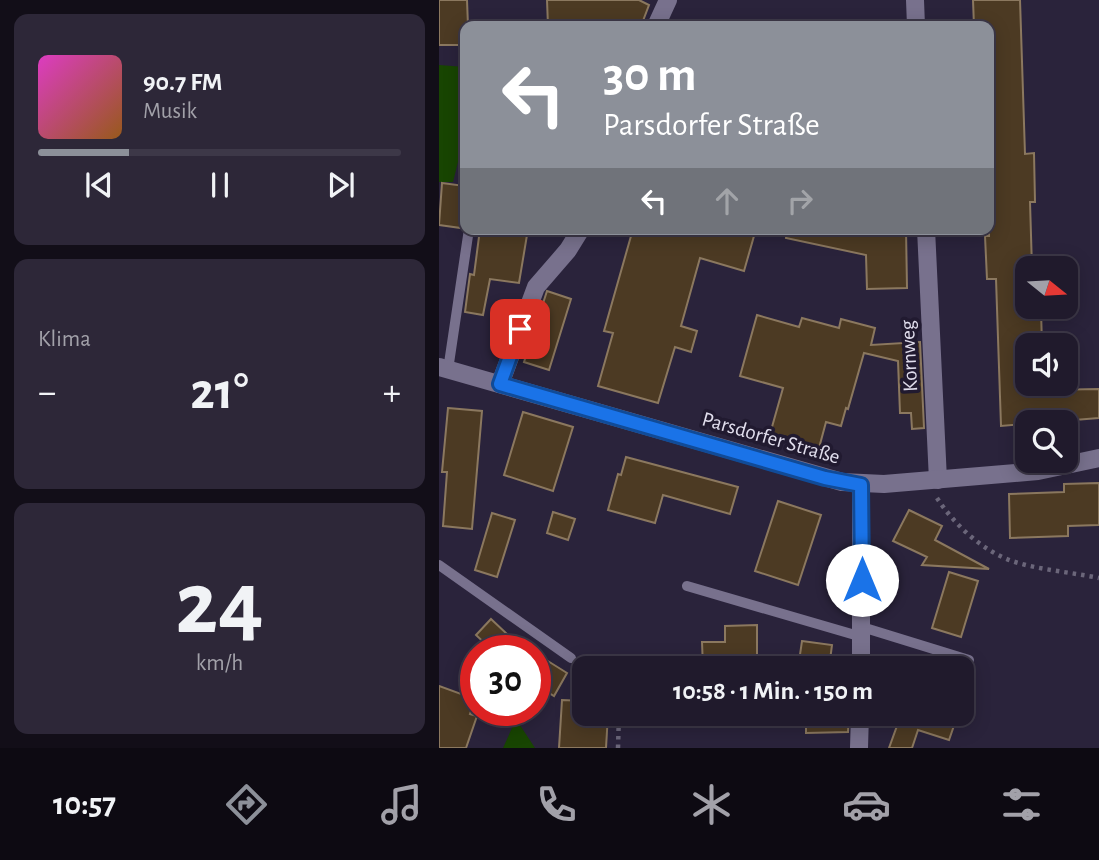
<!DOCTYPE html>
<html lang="de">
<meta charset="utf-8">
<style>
body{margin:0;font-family:"Alegreya Sans",sans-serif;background:#2d2738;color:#f1f3f6;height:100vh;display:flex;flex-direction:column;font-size:26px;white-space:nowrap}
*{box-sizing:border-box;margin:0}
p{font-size:23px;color:#a2a1a9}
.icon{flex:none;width:38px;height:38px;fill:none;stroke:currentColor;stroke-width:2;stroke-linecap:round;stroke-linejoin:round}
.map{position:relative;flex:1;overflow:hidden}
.sheet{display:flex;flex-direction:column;gap:14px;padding:14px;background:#120e18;width:439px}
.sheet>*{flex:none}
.guide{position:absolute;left:21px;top:21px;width:534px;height:214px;border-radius:14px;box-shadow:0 4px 18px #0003,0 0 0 2px #3d3848;background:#8c9099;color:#fff;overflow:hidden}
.needle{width:46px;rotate:108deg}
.fabs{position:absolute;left:576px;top:256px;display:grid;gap:14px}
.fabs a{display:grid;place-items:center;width:63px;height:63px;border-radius:14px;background:#201a2c;box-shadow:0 4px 18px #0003,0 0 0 2px #3d3848;font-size:35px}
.speed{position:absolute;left:21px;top:635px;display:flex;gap:14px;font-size:35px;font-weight:700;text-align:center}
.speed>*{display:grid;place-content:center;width:91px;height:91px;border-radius:50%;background:#201a2c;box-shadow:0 4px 18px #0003,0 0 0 2px #3d3848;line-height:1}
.speed .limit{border:10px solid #d22;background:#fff;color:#111}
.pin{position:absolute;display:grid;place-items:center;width:60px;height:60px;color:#fff;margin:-30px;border-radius:14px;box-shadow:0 4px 10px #0006}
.me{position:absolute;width:77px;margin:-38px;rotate:0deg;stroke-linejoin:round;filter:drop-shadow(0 0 5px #0008)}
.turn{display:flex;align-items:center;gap:24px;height:147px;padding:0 28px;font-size:32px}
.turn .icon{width:91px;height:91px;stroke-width:2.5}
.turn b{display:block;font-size:49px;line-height:60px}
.lanes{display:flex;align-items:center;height:66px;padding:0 28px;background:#0003;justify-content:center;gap:35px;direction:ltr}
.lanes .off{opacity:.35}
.big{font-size:52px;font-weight:700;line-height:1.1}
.sheet .card{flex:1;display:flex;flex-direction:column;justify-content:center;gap:10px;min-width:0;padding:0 24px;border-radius:14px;background:#2d2738}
.sheet .dial{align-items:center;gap:0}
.dial b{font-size:91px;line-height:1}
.song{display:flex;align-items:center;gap:21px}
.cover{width:84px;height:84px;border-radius:10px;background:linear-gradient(135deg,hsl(310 70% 55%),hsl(30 70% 35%))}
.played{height:7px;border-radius:4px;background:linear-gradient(90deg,#8c9099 25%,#3d3848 25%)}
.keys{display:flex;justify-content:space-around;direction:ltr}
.heat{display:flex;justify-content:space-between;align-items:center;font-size:38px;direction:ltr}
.trip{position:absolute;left:133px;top:656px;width:402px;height:70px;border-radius:14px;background:#201a2c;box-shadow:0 4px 18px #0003,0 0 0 2px #3d3848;font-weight:700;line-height:70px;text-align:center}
.tabs{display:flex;height:112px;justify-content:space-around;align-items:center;background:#0d0a12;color:#a2a1a9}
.tabs .icon{width:49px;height:49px}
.tabs .on{color:#8c9099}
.tabs b{font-size:32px;color:#f1f3f6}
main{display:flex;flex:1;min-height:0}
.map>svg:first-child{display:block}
.green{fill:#184502}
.building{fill:#4c3a23;stroke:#8b785f;stroke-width:2}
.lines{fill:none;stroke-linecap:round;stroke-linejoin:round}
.path{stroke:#6b667a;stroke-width:4.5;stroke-dasharray:3.5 5;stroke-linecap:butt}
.lane{stroke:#78718d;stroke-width:10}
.street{stroke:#78718d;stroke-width:18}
.secondary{stroke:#78718d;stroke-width:18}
.route-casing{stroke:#114b97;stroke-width:18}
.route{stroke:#1a73e8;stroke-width:12}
.labels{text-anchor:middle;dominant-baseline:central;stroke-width:7;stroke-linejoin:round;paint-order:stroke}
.street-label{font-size:21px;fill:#e1deed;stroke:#211a30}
</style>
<main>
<section class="sheet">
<div class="card">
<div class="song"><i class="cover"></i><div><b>90.7 FM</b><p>Musik</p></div></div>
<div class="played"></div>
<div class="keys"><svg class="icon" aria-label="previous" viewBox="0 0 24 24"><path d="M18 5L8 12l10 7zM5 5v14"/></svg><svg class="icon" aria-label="pause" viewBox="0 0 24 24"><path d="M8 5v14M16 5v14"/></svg><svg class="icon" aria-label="next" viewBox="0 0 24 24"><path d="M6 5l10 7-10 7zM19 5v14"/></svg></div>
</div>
<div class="card"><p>Klima</p>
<div class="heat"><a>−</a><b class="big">21°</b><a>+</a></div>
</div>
<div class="card dial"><b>24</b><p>km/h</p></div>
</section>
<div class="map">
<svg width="660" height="748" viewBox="0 0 660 748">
<rect width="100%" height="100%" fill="#2a233b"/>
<g class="green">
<path d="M0,65L26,67V134L14,182H0Z"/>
<path d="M77,719L96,748H64Z"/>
</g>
<g class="building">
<path d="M0,0H28L29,26H26V45H0Z"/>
<path d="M108,0H200L210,5L202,26H109Z"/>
<path d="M534,0H581L586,154L595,153L596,202H591L593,268H588V310H602L603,345H588V383H606V390L660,389V418L562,426L557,279H548L546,236H550V26H535Z"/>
<path d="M3,183L26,186L22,228L0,225Z"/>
<path d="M41,229H89L80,283L51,279L44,315L26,312L31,274L35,275Z"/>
<path d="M194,229H317L305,271L261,258L242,326L258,331L252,352L236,347L219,403L159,386L174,333L165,331Z"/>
<path d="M348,229H467L468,288L428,289L427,255L347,238Z"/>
<path d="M108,291L132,299L110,370L85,362Z"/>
<path d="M318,315L360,327L363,318L400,328L402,319L436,328L432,345L481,342L485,428L473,429L472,413H461L459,361L425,353L409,409L407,408L402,426L387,422L380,448L331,434L344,388L301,376Z"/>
<path d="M9,408L43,411L33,529L4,526L8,472H3Z"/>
<path d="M84,412L134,427L114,491L65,475Z"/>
<path d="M187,457L299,487L291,514L224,495L216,523L169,510L179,474L182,475Z"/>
<path d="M660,483V525L629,526V536L571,538L570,494L625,492V484Z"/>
<path d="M339,501L382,515L359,585L316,571Z"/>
<path d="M470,510L503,526L496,540L550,569L483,565L488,557L454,541Z"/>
<path d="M114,512L136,519L129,540L108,533Z"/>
<path d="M53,513L76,520L58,577L36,570Z"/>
<path d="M510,572L539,581L522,637L493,628Z"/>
<path d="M52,619L86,651H54L37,635Z"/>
<path d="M318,625V662L306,663V668H264L263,642H286V626Z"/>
<path d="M363,641L393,645L390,668H359Z"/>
<path d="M96,653L128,673L115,696L96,684Z"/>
<path d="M0,686L36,699L31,714L38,716L27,748H0Z"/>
<path d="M123,700L145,701V714H169L167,748H120Z"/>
<path d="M367,714H410L409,732L367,733Z"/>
<path d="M443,714H519L510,740L479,730L473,748H450L459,723L443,717Z"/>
</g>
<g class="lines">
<g class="path">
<path d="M498,498C515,524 542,550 573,561C600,570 631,572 660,578"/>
<path d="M149,658L166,668"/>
<path d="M179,748L180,714"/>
</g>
<g class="lane">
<path d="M9,370L30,229"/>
<path d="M0,565L132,658"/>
<path d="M248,586L423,637"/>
<path d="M423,627L530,660"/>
</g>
<g class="street">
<path d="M476,0L477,26"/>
<path d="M217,26L229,0"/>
<path d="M487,229L499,480"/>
<path d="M61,384L97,287L129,250L142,229"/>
<path d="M422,668V485"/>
<path d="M420,748L421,714"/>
</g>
<path class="secondary" d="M0,367L403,482L445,484L599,471L660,458"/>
</g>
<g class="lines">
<defs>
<path id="route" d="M81,329L61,384L386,478L422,485L423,580"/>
</defs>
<use href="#route" class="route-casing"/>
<use href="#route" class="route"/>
</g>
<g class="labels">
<g class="street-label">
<text transform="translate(470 356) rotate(-93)">Kornweg</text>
<text transform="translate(332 438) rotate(16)">Parsdorfer Straße</text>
</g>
</g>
</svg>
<div class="fabs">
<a><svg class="needle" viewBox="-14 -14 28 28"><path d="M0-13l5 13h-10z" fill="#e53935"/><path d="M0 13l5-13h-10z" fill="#a2a1a9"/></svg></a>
<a><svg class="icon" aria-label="sound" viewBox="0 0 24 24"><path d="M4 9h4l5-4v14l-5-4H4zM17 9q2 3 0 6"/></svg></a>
<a><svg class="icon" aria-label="search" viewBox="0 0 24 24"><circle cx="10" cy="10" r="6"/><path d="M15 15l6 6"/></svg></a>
</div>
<div class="speed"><div class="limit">30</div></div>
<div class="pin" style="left:81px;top:329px;background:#d93025"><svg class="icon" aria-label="arrive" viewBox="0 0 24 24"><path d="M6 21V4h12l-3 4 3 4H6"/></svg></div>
<svg class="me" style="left:423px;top:580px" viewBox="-20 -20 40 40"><circle r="19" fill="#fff"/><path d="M0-13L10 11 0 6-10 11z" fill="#1a73e8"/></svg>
<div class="trip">10:58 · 1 Min. · 150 m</div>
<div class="guide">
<div class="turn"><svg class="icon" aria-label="left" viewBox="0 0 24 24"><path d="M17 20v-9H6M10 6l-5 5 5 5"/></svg><div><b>30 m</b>Parsdorfer Straße</div></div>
<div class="lanes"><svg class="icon" aria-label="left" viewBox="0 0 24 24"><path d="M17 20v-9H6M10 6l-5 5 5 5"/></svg><svg class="icon off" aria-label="ahead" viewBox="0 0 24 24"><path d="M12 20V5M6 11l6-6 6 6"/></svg><svg class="icon off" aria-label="right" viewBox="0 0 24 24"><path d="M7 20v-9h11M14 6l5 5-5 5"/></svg></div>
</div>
</div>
</main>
<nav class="tabs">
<b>10:57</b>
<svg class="icon on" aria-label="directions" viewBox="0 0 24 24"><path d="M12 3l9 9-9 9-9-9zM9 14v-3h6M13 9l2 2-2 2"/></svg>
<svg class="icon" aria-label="music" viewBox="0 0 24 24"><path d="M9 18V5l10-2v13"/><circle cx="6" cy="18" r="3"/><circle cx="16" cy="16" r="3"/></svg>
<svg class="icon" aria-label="phone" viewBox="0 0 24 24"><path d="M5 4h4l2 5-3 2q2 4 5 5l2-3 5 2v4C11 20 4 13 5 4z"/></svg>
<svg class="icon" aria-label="climate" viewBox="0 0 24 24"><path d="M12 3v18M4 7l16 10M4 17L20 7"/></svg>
<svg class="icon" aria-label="car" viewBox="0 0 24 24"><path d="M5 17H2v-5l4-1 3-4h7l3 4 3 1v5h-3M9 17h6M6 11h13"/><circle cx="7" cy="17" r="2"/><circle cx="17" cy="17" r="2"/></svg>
<svg class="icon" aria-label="filters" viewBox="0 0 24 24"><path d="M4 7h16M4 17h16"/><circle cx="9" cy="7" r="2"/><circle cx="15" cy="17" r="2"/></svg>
</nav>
